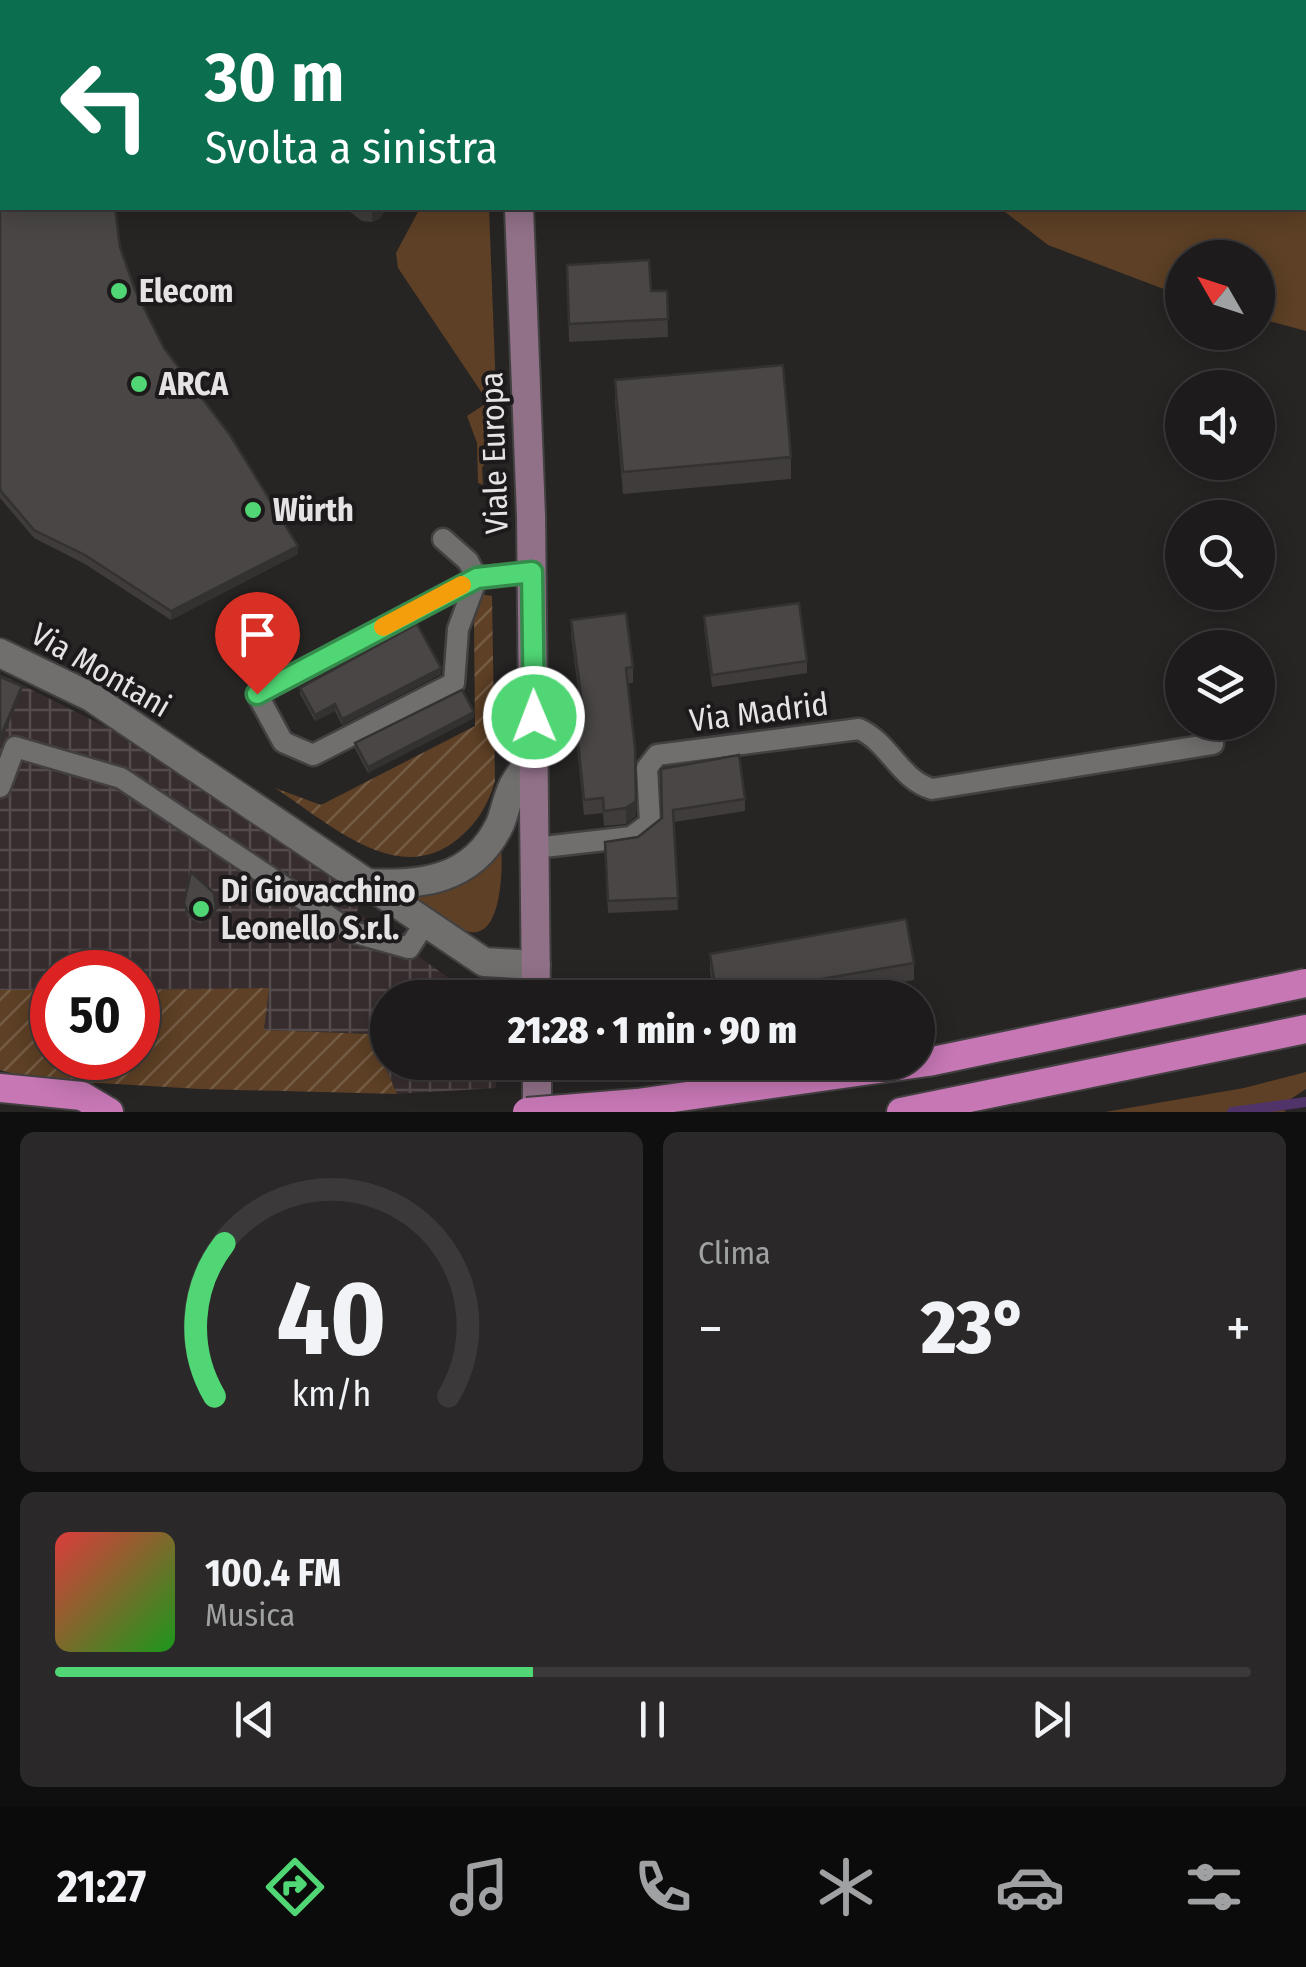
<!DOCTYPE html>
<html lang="it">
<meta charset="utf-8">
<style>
body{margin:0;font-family:"Fira Sans Condensed",sans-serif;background:#2a2828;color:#f1f3f6;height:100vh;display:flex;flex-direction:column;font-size:38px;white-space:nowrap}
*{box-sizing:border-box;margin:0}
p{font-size:32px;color:#a0a1a3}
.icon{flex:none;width:55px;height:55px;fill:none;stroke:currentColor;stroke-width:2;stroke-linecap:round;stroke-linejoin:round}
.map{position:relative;height:1112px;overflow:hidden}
.sheet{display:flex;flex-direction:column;gap:20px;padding:20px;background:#100f0f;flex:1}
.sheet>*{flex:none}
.guide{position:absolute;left:0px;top:0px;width:1308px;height:210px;box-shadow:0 5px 25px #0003,0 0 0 2px #3b393a;background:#0b6e4f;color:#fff;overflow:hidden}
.needle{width:65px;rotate:309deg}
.buttons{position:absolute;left:1165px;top:240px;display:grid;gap:20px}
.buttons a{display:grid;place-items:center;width:110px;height:110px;border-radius:50%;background:#1d1b1b;box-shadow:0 5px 25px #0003,0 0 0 2px #3b393a;font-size:50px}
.speed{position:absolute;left:30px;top:950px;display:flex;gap:20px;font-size:50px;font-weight:700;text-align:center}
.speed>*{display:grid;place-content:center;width:130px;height:130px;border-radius:50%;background:#1d1b1b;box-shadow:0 5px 25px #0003,0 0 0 2px #3b393a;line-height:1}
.speed .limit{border:15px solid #d22;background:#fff;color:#111}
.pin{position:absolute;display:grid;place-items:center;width:85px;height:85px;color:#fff;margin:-102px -42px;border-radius:50% 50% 50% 0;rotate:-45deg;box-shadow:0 0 10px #0007}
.pin .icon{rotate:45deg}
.me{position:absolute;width:110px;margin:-55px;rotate:359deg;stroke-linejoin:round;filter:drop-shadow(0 0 8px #0008)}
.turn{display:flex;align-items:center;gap:35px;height:210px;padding:0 40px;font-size:45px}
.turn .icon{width:130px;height:130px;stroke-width:2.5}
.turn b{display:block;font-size:70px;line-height:85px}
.big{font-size:75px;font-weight:800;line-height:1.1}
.sheet .widget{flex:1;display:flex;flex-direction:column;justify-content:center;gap:15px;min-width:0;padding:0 35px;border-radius:15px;background:#2a2828}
.sheet .dial{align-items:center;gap:0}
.dial svg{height:260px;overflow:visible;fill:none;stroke:#3b393a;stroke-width:7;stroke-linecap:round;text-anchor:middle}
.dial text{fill:#f1f3f6;stroke:none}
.song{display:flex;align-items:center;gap:30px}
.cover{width:120px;height:120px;border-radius:15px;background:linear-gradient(135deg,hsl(0 70% 55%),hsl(120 70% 35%))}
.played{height:10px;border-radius:5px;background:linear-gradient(90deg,#50d674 40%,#3b393a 40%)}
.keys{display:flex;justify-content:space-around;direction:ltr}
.heat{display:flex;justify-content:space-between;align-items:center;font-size:55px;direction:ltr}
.sheet .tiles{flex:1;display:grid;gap:20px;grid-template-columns:1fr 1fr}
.widget:last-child{grid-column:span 2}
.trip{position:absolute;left:370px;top:980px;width:565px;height:100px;border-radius:50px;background:#1d1b1b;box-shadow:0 5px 25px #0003,0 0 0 2px #3b393a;font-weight:800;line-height:100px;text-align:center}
.tabs{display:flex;height:160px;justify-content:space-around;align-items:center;background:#0c0b0b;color:#a0a1a3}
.tabs .icon{width:70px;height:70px}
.tabs .active{color:#50d674}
.tabs b{font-size:45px;color:#f1f3f6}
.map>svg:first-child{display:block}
.industrial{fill:url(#industrial-grid)}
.grass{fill:#5d4025}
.garden{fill:url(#garden-furrows)}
.water{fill:url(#water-waves)}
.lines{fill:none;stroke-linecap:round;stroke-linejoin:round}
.stream{stroke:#503369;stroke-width:10}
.service-casing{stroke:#434041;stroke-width:25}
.minor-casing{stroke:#434041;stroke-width:32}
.secondary-casing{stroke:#434041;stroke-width:32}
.trunk-casing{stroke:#434041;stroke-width:32}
.service{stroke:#716e6e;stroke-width:20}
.minor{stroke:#716e6e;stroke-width:28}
.secondary{stroke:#917188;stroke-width:28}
.trunk{stroke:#c677b4;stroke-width:28}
.trunk-bridge-casing{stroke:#434041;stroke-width:32;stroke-linecap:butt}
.trunk-bridge{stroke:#c677b4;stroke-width:28}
.wall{fill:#403c3c}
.shaded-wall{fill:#343131}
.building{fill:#4a4646;stroke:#343131;stroke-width:2.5}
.route-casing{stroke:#348b4b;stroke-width:25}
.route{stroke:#50d674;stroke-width:18}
.slow{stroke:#f59e0b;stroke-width:18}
.poi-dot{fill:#50d674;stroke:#1d1a1b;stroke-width:4}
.labels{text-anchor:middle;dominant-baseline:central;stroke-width:8;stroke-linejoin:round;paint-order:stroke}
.poi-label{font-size:32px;font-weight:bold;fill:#e6e3e4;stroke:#1d1a1b;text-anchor:start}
.street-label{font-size:32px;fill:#e6e3e4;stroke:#1d1a1b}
</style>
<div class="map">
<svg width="1306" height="1112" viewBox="0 0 1306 1112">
<defs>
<pattern id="industrial-grid" width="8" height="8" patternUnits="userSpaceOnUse" patternTransform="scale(2.5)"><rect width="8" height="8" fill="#372d2f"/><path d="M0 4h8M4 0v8" fill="none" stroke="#544b4d"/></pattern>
<pattern id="garden-furrows" width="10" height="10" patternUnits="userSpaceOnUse" patternTransform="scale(2.5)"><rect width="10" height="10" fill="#5d4025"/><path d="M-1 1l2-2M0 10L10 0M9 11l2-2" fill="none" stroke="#745b44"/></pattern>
<pattern id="water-waves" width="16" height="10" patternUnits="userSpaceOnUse" patternTransform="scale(2.5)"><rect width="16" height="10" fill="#503369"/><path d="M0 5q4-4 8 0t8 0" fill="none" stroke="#69507e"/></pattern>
</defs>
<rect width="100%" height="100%" fill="#272424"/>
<path class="industrial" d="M0,674L118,733L361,898L357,912L475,997L388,998V1062L495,1063L496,1088L397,1094L371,1034L264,1030L268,988L138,990V972H52V990H0Z"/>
<g class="grass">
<path d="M863,0H1028L1029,2H864Z"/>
<path d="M1306,203V331L1258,318V258H1182V296L1048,245L1000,208H1305Z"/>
<path d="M420,208H489L498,444L482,468L483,485L478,483L477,443L467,416L488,402L398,268L396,253Z"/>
<path d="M501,845C503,864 503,938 470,932C450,927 427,908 409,897Z"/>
<path d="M1306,1072V1089L1280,1106L1286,1112H1105L1244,1088Z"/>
</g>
<g class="garden">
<path d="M479,594L492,596L495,781C488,805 478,822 459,838C398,890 328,822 275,788L321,805L475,726L474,621Z"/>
<path d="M269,988L264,1030L371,1034L397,1094L200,1089L32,1079L0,1070V990H52V1058H138V990Z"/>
</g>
<path class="water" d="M1028,0H1211L1214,2H1029Z"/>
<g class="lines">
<path class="stream" d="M1232,1112L1306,1102"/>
<defs>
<g id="service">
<path d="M443,539L468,561L477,578L458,629L454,683L313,755L283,742L257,694L477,578L532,572"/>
<path d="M0,787L15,747L121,778L352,932L409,948L425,923"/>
<path d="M535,848L631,837L650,823L647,768L657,755L859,729C890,743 899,779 932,789L1213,744"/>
</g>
<g id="minor">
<path d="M0,653L91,697L484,962L536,965"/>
<path d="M365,883C420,886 473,881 500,824C505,812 507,798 513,786C519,775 528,764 535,753"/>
</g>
<g id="secondary">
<path d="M496,0V2"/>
<path d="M519,208L531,516L536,998"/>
<path d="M537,1062V1112"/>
</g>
<g id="trunk">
<path d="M0,1088L82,1096L109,1112"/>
<path d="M901,1112L1306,1029"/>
</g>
</defs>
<use href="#service" class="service-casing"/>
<use href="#minor" class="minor-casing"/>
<use href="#secondary" class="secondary-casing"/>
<use href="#trunk" class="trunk-casing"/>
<use href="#service" class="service"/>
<use href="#minor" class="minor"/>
<use href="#secondary" class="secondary"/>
<use href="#trunk" class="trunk"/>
<defs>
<path id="trunk-bridge" d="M527,1112L637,1103L928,1062L1306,983"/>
</defs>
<use href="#trunk-bridge" class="trunk-bridge-casing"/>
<use href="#trunk-bridge" class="trunk-bridge"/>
</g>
<g class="wall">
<path d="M0,0H150L149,2H2L120,247L135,290L164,348L298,554L171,620L85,564L34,538L0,498Z"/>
<path d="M345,208H387L380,218L372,222L362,221Z"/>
<path d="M567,265L651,291H667L668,337L569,342Z"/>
<path d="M615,380L791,457V479L623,494L615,402Z"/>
<path d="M704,616L807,661V673L712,687L704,628Z"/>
<path d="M571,620L633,667V683H628L636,816L626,824L604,826L603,813L584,815L575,728V712H581L571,635Z"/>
<path d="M441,674L342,725L335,711L315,721L300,694V688Z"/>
<path d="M474,718L368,773L355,749V743Z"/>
<path d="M661,769L745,799V811L674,822L678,910L608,913L605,854L638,837L662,818Z"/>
<path d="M184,903L216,916L201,924L187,917Z"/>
<path d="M710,954L914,963V980L814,998H714L710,971Z"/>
</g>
<g class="shaded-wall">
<path d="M372,208H387L380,218L372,222Z"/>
<path d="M298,546V554L171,620V611Z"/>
<path d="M441,668V674L342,725V719Z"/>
<path d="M22,686V692L0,744V738Z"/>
<path d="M335,704V711L315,721V715Z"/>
<path d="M474,712V718L368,773V767Z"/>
<path d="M636,801V816L626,824V808Z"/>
<path d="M216,909V916L201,924V918Z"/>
</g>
<g class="building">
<path d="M0,0H146L145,2H2V208H115L120,247L135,290L164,348L230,435L298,546L171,611L85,555L34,530L0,490Z"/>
<rect x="610" y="0" width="64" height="2"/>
<path d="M649,260L651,291H667L668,319L569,324L567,265Z"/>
<path d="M783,365L791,457L623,472L615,380Z"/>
<path d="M799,603L807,661L712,675L704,616Z"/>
<path d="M626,613L633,667L626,668L635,748L636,801L626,808L604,811L603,798L584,800L575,712L583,711L571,620Z"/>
<path d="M417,624L441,668L342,719L335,704L315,715L300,688Z"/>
<path d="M0,677L22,686L0,738Z"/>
<path d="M462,690L474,712L368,767L355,743Z"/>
<path d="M739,755L745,799L673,810L678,898L608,901L605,842L638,837L662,818L661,769Z"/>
<path d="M191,872L214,893L216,909L201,918L187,911L184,903Z"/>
<path d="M906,919L914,963L717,997L710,954Z"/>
</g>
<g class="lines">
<defs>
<path id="route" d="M257,694L477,578L532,572L534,717"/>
</defs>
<use href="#route" class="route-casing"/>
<use href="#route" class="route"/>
<path class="slow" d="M383,627L462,585"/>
</g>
<g class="poi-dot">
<circle cx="119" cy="291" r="10"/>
<circle cx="139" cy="384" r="10"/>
<circle cx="253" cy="510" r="10"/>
<circle cx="201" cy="909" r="10"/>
</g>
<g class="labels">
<g class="poi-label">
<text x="139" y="291">Elecom</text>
<text x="159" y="384">ARCA</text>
<text x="273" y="510">Würth</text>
<text x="221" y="891">Di Giovacchino<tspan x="221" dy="37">Leonello S.r.l.</tspan></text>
</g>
<g class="street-label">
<text transform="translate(494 453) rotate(-92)">Viale Europa</text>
<text transform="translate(101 670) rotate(30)">Via Montani</text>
<text transform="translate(759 712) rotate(-7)">Via Madrid</text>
</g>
</g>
</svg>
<div class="buttons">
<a><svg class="needle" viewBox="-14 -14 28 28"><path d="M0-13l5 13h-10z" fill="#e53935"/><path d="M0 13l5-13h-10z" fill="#a0a1a3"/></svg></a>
<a><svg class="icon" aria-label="sound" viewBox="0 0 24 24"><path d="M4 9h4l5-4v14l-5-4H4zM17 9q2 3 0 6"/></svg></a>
<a><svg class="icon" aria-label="search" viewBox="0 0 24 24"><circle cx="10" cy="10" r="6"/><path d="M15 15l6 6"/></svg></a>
<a><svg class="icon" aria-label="layers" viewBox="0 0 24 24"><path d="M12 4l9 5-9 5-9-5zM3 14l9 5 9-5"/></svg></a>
</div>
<div class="speed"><div class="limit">50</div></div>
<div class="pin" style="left:257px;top:694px;background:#d93025"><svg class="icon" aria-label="arrive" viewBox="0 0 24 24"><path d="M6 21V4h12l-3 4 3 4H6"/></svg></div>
<svg class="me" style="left:534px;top:717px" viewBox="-20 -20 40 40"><circle r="17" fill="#50d674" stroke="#fff" stroke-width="3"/><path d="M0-11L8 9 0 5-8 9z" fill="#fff"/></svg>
<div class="trip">21:28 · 1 min · 90 m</div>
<div class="guide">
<div class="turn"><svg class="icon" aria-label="left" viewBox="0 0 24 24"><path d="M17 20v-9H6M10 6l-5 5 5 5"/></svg><div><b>30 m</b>Svolta a sinistra</div></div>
</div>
</div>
<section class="sheet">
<div class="tiles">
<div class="widget dial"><svg viewBox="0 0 100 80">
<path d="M14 69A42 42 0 1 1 86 69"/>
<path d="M14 69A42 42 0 0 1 17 22" stroke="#50d674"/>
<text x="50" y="56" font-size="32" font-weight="700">40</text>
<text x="50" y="72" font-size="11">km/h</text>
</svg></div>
<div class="widget"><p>Clima</p>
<div class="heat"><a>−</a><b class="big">23°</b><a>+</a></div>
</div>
<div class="widget">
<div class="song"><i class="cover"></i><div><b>100.4 FM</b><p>Musica</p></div></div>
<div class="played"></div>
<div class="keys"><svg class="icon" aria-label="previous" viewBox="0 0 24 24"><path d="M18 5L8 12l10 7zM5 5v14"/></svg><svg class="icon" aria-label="pause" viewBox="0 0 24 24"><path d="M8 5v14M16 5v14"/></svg><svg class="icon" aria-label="next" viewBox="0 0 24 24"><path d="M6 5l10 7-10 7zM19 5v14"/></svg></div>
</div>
</div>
</section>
<nav class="tabs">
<b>21:27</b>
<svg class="icon active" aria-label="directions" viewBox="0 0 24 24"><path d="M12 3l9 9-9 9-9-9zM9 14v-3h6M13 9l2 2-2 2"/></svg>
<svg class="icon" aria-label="music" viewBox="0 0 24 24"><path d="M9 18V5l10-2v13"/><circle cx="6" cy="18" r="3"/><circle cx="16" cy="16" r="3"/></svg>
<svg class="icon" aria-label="phone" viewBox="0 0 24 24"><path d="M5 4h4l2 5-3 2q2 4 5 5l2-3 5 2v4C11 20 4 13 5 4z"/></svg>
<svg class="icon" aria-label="climate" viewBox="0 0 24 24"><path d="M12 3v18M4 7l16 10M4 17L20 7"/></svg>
<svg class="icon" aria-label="car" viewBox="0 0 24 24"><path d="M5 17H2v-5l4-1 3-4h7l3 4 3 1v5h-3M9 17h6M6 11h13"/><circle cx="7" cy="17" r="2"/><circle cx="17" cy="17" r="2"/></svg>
<svg class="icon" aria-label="filters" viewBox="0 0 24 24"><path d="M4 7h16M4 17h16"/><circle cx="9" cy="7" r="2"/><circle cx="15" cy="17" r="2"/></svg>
</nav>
